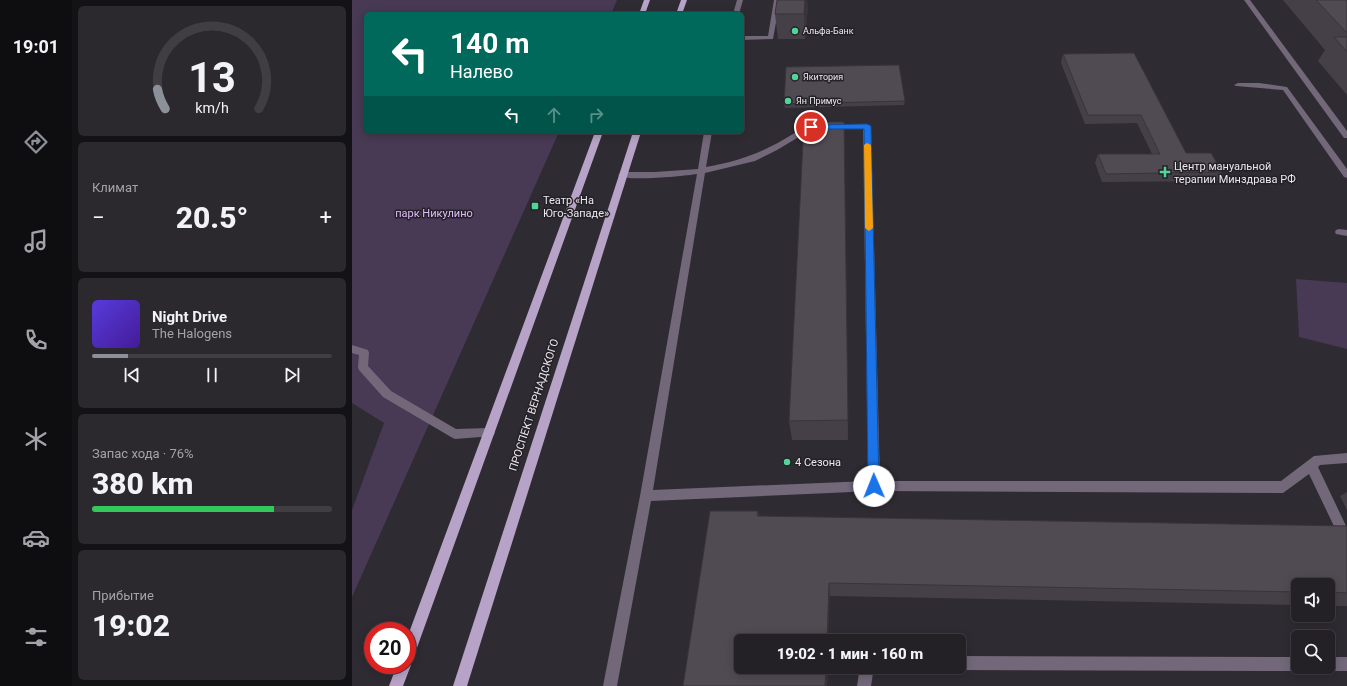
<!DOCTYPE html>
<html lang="ru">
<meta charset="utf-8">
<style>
body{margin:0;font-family:Roboto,sans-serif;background:#2b282e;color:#f1f3f6;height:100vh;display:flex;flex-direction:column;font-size:15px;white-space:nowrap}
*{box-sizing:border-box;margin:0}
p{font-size:13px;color:#a3a3a7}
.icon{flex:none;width:22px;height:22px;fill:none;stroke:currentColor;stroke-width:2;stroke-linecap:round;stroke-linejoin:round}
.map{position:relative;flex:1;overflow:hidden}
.drawer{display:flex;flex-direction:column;gap:6px;padding:6px;background:#131215;width:280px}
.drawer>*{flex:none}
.hud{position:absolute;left:12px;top:12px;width:380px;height:122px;border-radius:6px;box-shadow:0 2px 10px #0003,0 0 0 1px #403e43;background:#00695c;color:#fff;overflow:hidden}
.tools{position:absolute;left:939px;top:578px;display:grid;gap:8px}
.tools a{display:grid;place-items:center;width:44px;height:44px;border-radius:6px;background:#232026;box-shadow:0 2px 10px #0003,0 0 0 1px #403e43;font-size:20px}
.speed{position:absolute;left:12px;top:622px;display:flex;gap:8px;font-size:20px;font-weight:700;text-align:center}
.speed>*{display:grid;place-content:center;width:52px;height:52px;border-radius:50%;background:#232026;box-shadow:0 2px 10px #0003,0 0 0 1px #403e43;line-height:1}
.speed .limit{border:6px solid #d22;background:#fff;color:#111}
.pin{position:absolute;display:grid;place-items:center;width:34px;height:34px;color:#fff;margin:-17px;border:2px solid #fff;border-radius:50%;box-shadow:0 1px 4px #0007}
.me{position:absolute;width:44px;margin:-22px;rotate:359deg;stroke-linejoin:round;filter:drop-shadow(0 0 3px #0008)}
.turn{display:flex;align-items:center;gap:14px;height:84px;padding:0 20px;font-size:18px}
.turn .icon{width:52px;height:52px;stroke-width:2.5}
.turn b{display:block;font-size:28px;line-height:34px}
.lanes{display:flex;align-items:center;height:38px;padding:0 20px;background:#0003;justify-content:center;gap:20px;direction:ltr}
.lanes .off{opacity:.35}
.big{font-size:30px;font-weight:800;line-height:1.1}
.drawer .widget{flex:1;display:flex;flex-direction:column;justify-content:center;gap:6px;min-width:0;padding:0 14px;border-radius:6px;background:#2b282e}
.drawer .dial{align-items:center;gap:0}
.dial svg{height:104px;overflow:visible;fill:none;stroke:#403e43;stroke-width:7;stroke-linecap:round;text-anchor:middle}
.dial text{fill:#f1f3f6;stroke:none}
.song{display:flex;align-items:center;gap:12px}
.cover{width:48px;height:48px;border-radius:6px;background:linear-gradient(135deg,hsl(250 70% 55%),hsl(260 70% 35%))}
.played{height:4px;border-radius:2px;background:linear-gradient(90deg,#8c9099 15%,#403e43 15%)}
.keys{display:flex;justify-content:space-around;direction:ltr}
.heat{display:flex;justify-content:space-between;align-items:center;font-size:22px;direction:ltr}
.charge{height:6px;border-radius:3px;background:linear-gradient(90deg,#34c759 76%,#403e43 0)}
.trip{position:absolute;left:382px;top:634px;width:232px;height:40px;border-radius:6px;background:#232026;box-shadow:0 2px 10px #0003,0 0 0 1px #403e43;font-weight:800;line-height:40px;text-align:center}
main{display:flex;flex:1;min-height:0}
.tabs{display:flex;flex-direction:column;width:72px;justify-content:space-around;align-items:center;background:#0e0d0f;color:#a3a3a7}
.tabs .icon{width:28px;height:28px}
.tabs .selected{color:#8c9099}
.tabs b{font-size:18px;color:#f1f3f6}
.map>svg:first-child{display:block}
.green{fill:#483954}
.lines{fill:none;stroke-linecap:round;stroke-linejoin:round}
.service{fill:#72687a;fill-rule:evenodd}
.primary{fill:#b7a3c7;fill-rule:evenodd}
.wall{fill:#454047}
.shaded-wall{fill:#38343a}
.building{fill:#504b53;stroke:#38343a}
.route{fill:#1a73e8;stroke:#114b97}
.slow{fill:#f59e0b}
.poi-dot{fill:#52d397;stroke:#252128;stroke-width:1.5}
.labels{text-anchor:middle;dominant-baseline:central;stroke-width:3;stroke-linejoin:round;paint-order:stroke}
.far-poi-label{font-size:9px;fill:#eae8ed;stroke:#252128;text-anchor:start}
.poi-label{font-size:11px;fill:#eae8ed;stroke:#252128;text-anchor:start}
.park-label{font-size:11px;fill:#e0bcfc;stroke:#252128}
.street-label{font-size:11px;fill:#eae8ed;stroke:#252128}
</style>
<main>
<nav class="tabs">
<b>19:01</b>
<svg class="icon selected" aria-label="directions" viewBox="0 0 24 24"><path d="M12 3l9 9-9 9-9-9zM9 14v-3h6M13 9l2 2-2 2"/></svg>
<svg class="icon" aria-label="music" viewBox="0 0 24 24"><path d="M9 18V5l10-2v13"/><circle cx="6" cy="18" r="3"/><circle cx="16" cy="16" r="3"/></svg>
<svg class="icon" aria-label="phone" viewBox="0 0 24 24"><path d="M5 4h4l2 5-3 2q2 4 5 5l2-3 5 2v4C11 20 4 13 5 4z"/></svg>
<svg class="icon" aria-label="climate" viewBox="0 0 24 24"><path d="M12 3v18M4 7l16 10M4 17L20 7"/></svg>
<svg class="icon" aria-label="car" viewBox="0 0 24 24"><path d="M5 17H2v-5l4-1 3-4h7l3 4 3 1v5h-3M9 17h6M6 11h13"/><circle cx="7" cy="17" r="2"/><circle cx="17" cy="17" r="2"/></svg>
<svg class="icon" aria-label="filters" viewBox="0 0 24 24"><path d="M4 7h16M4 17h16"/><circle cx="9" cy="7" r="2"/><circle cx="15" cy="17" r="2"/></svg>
</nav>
<section class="drawer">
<div class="widget dial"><svg viewBox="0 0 100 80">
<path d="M14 69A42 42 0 1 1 86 69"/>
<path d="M14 69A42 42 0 0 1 8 54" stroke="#8c9099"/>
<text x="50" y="56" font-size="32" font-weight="700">13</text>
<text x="50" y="72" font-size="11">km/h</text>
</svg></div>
<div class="widget"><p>Климат</p>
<div class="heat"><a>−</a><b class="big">20.5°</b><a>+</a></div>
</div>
<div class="widget">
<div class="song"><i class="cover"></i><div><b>Night Drive</b><p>The Halogens</p></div></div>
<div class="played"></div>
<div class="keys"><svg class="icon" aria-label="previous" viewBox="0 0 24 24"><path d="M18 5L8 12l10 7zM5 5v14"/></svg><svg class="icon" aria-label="pause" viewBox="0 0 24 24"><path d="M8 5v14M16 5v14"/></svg><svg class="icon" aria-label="next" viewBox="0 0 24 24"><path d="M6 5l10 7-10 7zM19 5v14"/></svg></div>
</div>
<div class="widget"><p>Запас хода · 76%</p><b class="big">380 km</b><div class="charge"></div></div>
<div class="widget"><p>Прибытие</p><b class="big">19:02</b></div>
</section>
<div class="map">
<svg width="995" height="686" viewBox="0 0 995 686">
<rect width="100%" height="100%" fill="#2f2b32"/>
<g class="green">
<path d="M0,0H265L259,14H14V132H207L0,597V510L32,423L0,403Z"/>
<path d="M944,279L995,283V349L947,337Z"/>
</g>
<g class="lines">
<g class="service">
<path d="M385,0H391L387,14H381Z"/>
<path d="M422,0H428L421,39L390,40V36H416Z"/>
<path d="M892,0H898L995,131V138H992Z"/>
<path d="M886,83H907L935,87L995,169V178L992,177L931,90L884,86L882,85Z"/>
<path d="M515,124L519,126L528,481H929L962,456L995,453V463L968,465L966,467L995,528V547L991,545L957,474L931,493L522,491L299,501L265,686H251L288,496L345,174C332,176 273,182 266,175L270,172H303L346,169L352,132H360L354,167C388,161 412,152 441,134C449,129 457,123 467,125V129H460L425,150L403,161L353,173L301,490L516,481L511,128L480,129L476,127L480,125Z"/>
<path d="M987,229L995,230V236L984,234L983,232L984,230Z"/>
<path d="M0,345L16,350L17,353L16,366L39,391L104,429L137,428L141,430L143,433L141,436L103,439L99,437L31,397L7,370L6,367L7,355L0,353Z"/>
<path d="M607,656L946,657V667H952L946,671L607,670L602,667H607Z"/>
<path d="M976,657H995V671H976L971,669L970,667H976Z"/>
<path d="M508,667H522L519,686H505Z"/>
</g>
<g class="primary">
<path d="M292,0H298L293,14H287Z"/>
<path d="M329,0H335L330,14H324Z"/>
<path d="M243,132H251L62,656L60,661L58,662L59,665L51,686H37L45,665H55V638Z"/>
<path d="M281,132H289L115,686H101Z"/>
</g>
</g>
<g class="wall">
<path d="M931,0H995V95L966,61L973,50Z"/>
<path d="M456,5L453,39H426L423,14Z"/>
<path d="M782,53L834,153L870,172L865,181L750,182L743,163L746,154H800L785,123L733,124L709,63L711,54Z"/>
<path d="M553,101L552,105L433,108L432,104Z"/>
<path d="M492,122L496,440H440L437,421Z"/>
<path d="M995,492V510L988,496Z"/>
<path d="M406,511L407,516L995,526V606H976V585H946V605L478,596L389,667H476L475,686H331Z"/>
</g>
<g class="shaded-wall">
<path d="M453,0H455L456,5L453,39L452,14Z"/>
<path d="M477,583L478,596L476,641H475Z"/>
<path d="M474,667H476L475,686H473Z"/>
</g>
<g class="building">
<path d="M425,0H453L452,14H423Z"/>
<path d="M964,0H995V32H994Z"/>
<path d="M982,37H995V52Z"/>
<path d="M782,53L834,153H859L870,172L754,174L746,154H808L789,115H736L711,54Z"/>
<path d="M547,65L553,101L432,104L434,67Z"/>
<path d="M452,122H492L496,420L437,421Z"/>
<path d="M358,511H406L405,516L995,526V593L976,592V585H946V592L477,583L475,641H389V667H474L473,686H331Z"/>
</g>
<path class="route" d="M515,124L519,126L527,486L525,490L522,491L518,490L516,486L512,129H459L456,127L459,125Z"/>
<path class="slow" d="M515,143L519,145L521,228L517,231L513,228L512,145Z"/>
<g class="poi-dot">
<circle cx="443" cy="31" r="4"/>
<circle cx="443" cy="77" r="4"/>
<circle cx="436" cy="101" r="4"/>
<path d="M811 166h4v4h4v4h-4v4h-4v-4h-4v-4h4z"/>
<rect x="179" y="202" width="8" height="8" rx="2"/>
<circle cx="435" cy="462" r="4"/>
</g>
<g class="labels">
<g class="far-poi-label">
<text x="451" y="31">Альфа-Банк</text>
<text x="451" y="77">Якитория</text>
<text x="444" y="101">Ян Примус</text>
</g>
<g class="poi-label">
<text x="822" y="166">Центр мануальной<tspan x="822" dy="13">терапии Минздрава РФ</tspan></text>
<text x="191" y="200">Театр «На<tspan x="191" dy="13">Юго-Западе»</tspan></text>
<text x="443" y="462">4 Сезона</text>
</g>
<g class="park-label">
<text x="82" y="213">парк Никулино</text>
</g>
<g class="street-label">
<text transform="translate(182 405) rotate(-72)">ПРОСПЕКТ ВЕРНАДСКОГО</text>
</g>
</g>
</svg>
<div class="tools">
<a><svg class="icon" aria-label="sound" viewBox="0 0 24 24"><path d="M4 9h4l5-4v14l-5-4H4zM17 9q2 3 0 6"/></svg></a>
<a><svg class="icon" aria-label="search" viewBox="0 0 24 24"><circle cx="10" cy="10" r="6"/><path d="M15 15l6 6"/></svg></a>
</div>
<div class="speed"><div class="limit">20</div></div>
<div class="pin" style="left:459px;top:127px;background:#d93025"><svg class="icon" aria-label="arrive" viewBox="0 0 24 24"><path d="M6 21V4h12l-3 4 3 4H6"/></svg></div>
<svg class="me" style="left:522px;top:486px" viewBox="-20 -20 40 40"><circle r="19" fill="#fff"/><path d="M0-13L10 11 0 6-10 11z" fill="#1a73e8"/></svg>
<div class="trip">19:02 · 1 мин · 160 m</div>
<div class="hud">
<div class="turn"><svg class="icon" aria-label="left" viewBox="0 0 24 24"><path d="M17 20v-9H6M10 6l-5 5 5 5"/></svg><div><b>140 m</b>Налево</div></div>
<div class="lanes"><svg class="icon" aria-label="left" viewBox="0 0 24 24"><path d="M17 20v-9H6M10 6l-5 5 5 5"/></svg><svg class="icon off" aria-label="ahead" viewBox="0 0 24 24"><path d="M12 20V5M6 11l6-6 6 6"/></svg><svg class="icon off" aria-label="right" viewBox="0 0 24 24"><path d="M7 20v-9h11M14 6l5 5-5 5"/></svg></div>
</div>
</div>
</main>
